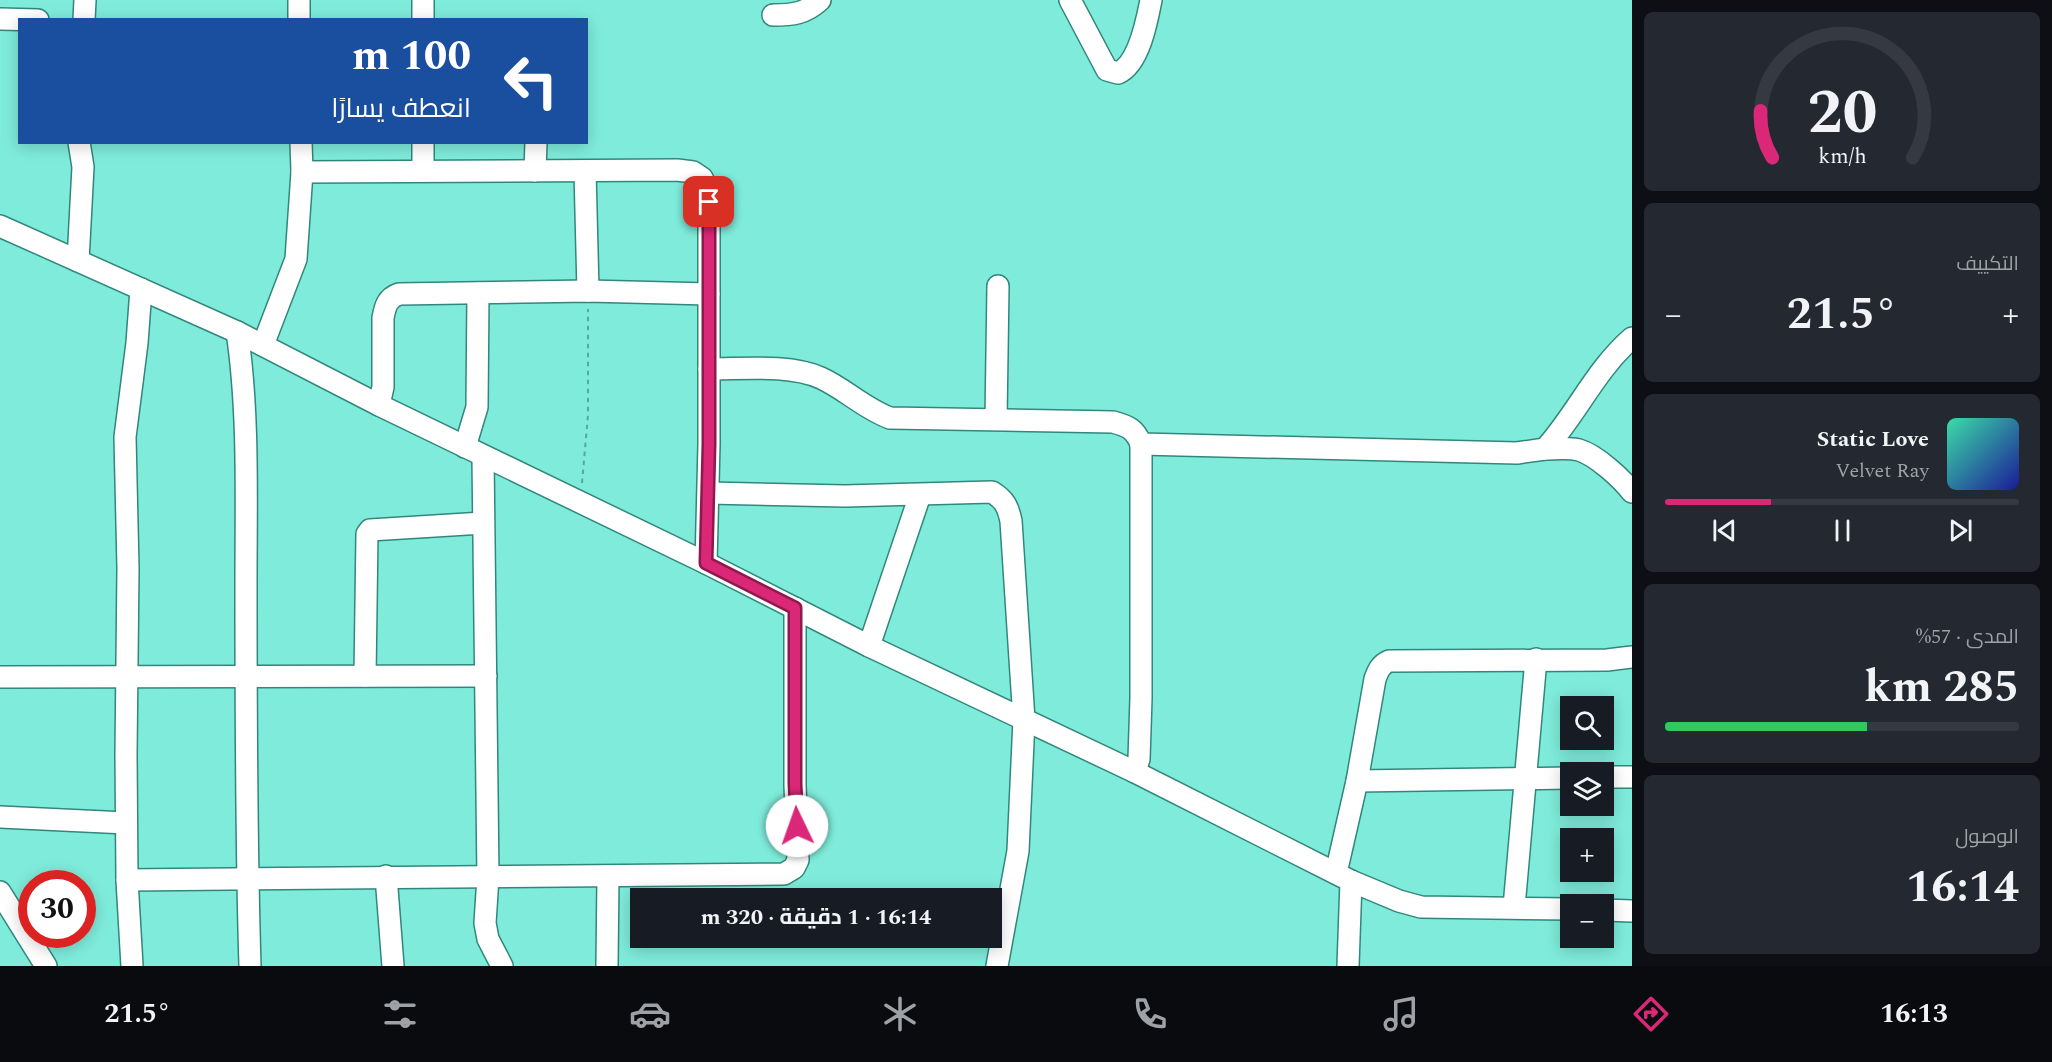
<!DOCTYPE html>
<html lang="ar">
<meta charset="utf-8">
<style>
body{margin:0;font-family:Spectral,Cairo,serif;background:#242831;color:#f1f3f6;direction:rtl;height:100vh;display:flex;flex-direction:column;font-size:22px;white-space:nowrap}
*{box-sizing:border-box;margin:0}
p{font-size:20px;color:#9ea1a6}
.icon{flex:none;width:33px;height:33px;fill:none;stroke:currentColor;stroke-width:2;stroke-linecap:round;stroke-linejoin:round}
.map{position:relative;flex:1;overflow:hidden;direction:ltr}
.details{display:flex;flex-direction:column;gap:12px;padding:12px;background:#0d0f14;width:420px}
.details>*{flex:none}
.hud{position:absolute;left:18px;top:18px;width:570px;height:126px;border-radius:0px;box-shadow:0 3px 15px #0003;direction:rtl;background:#1a4fa0;color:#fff;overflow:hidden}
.controls{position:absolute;left:1560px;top:696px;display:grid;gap:12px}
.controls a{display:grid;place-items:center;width:54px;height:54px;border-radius:0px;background:#171b24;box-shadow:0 3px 15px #0003;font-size:30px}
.speed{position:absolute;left:18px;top:870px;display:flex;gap:12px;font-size:30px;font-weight:700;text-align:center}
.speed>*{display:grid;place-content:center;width:78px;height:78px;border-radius:50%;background:#171b24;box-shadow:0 3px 15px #0003;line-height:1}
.speed .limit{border:9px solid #d22;background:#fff;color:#111}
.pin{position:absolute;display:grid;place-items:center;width:51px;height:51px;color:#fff;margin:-26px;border-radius:12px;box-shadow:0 3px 9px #0006}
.me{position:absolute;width:66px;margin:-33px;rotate:357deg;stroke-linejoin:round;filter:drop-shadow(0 0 4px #0008)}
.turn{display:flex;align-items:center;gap:21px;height:126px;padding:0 18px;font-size:27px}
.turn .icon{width:78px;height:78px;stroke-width:2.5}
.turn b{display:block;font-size:42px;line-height:51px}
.big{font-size:45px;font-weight:700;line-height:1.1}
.details .card{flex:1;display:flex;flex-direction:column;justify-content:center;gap:9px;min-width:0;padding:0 21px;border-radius:9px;background:#242831}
.details .dial{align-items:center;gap:0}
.dial svg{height:156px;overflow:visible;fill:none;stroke:#363941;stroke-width:7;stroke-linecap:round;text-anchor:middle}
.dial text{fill:#f1f3f6;stroke:none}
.song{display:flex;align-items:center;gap:18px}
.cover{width:72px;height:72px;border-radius:9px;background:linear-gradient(135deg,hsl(160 70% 55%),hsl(240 70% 35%))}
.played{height:6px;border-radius:3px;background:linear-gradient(90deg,#db2777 30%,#363941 30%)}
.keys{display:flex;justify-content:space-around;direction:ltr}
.heat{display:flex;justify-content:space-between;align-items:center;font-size:33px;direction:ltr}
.charge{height:9px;border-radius:4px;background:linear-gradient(90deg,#34c759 57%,#363941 0)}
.trip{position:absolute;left:630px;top:888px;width:372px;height:60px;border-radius:0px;background:#171b24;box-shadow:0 3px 15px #0003;font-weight:700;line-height:60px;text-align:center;direction:rtl}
.menu{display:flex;height:96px;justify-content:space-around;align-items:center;background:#090b0e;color:#9ea1a6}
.menu .icon{width:42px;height:42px}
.menu .selected{color:#db2777}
.menu b{font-size:27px;color:#f1f3f6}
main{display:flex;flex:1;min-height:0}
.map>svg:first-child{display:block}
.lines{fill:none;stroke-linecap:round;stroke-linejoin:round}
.minor-casing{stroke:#31877b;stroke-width:24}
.path{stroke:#55a89b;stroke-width:2;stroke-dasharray:4.5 4.5;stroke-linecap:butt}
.minor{stroke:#fff;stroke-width:21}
.route-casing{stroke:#8e194d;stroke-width:15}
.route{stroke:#db2777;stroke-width:10}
</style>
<main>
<section class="details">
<div class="card dial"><svg viewBox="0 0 100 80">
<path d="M14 69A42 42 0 1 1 86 69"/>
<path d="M14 69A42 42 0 0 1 8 45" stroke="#db2777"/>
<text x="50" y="56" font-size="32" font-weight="700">20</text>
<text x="50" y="72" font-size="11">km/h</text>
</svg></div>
<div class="card"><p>التكييف</p>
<div class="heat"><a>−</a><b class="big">21.5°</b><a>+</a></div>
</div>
<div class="card">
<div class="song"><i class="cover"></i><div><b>Static Love</b><p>Velvet Ray</p></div></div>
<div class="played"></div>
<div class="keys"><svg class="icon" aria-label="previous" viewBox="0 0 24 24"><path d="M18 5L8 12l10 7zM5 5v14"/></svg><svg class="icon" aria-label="pause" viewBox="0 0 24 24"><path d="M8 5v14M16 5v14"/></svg><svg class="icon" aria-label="next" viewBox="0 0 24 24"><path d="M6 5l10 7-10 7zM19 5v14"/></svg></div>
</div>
<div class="card"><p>المدى · 57%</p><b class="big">285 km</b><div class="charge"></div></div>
<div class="card"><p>الوصول</p><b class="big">16:14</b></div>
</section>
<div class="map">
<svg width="1632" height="966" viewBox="0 0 1632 966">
<rect width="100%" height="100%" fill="#7fecdb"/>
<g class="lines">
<defs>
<g id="minor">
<path d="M299,0V20"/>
<path d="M1070,0L1107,70L1118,73C1139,64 1147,21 1151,0"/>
<path d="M773,15C792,15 805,14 820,0"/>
<path d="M0,19L38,20"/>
<path d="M84,20L85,0"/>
<path d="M423,20V0"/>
<path d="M423,142V171"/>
<path d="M535,171L536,142"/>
<path d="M585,171L588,291"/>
<path d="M302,172L677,170L693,172L702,178L707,188L709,202V444L706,563"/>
<path d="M0,226L237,332L379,405L706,563L869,646L1135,772L1351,881L1399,901L1421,907L1570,909"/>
<path d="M78,261L83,167L79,142"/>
<path d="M237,332C249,411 246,501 246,581C246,709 246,838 250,966"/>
<path d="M263,345L296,259L302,172L301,142"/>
<path d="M709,369C743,369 790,364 821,378C845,389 865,409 890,418L1113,422C1128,426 1135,429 1141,444L1517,453L1545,449C1576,415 1596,369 1632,338"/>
<path d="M379,405L383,387V318C385,307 387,298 399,294L588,291L709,294"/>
<path d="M996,419L998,286"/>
<path d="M465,447L477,407L478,293"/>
<path d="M1545,449C1556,449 1568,447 1579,450C1596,455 1622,479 1632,492"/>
<path d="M483,457L488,877L485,923L488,939L502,966"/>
<path d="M709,493L845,496L992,492C1005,500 1008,507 1011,521L1024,720L1018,851L997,966"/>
<path d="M869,646L920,495"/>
<path d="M365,676L367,534L370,530L483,523"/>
<path d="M0,677L486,676"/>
<path d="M1135,772L1139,759L1141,698V444"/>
<path d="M1604,777H1632"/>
<path d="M1357,781L1570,778"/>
<path d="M0,817L126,823"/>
<path d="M1336,873L1357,781L1375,679C1378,671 1380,665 1389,661L1607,660L1632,657"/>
<path d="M386,876L393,966"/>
<path d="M127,880L784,874L794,868L798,860L795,785V608"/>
<path d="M0,892L46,966"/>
<path d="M1514,907L1536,659"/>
<path d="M1604,910L1632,911"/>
<path d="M132,966L127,880L126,754L128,568L125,437L137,343L141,289"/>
<path d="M607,966L608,876"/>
<path d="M1348,966L1351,881"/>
</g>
</defs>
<use href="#minor" class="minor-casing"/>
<path class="path" d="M582,483L588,415V309"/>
<use href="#minor" class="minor"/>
</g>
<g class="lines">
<defs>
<path id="route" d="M709,202V444L706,563L795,608V784L797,826"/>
</defs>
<use href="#route" class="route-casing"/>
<use href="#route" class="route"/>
</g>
</svg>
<div class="controls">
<a><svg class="icon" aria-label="search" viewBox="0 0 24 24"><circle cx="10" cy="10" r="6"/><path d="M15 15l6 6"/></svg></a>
<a><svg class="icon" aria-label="layers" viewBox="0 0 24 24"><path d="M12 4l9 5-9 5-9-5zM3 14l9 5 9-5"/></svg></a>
<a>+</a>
<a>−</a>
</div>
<div class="speed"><div class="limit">30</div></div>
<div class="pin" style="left:709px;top:202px;background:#d93025"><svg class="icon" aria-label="arrive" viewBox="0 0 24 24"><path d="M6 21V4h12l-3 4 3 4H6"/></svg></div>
<svg class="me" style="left:797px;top:826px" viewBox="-20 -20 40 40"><circle r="19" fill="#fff"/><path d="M0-13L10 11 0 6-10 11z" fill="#db2777"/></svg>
<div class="trip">16:14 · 1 دقيقة · 320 m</div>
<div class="hud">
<div class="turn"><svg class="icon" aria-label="left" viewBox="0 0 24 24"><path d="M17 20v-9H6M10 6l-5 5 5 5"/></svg><div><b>100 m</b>انعطف يسارًا</div></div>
</div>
</div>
</main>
<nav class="menu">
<b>16:13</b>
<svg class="icon selected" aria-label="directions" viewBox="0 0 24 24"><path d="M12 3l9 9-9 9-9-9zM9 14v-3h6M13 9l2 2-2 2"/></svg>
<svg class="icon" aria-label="music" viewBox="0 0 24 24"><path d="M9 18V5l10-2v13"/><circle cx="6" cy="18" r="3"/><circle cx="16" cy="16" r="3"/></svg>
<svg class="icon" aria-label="phone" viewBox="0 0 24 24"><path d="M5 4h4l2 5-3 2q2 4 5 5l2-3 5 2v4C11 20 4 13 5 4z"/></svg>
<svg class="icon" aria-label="climate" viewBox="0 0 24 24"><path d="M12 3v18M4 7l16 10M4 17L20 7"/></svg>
<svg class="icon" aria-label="car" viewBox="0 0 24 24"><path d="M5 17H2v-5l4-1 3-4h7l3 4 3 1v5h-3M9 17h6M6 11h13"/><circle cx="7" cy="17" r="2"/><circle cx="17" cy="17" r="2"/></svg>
<svg class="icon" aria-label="filters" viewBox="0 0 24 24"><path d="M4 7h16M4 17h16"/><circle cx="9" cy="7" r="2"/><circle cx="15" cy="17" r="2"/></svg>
<b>21.5°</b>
</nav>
